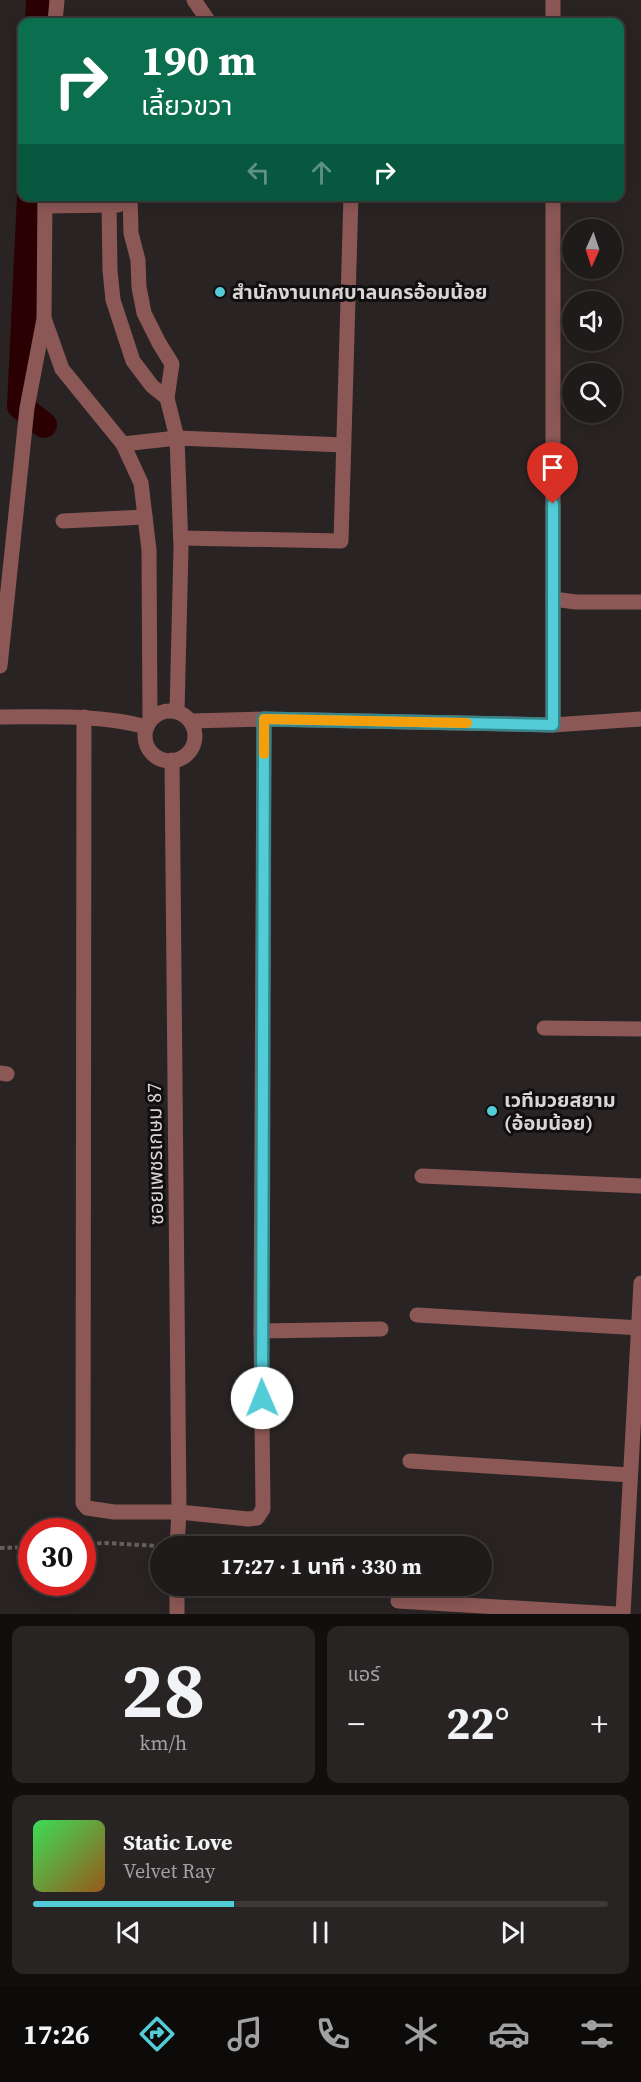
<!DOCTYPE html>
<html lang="th">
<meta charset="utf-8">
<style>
body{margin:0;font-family:"Source Serif 4","Noto Sans Thai",serif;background:#272423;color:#f1f3f6;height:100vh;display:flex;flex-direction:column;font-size:22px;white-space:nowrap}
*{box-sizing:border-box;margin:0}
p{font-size:20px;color:#a1a1a2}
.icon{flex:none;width:33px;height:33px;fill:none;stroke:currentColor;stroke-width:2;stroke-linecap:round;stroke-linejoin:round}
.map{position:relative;height:1614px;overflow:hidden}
.panel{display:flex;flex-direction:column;gap:12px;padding:12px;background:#110f0e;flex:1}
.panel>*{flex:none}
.top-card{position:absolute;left:18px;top:18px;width:606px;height:183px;border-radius:12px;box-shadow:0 3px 15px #0003,0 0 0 2px #3c3939;background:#0b6e4f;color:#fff;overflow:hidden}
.needle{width:39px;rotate:183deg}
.buttons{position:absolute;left:562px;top:219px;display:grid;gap:12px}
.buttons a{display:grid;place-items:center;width:60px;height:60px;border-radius:50%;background:#1f1b1a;box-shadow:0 3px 15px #0003,0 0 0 2px #3c3939;font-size:30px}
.speed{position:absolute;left:18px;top:1518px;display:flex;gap:12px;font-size:30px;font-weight:700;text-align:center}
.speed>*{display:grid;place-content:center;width:78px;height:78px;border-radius:50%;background:#1f1b1a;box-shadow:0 3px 15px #0003,0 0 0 2px #3c3939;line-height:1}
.speed .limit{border:9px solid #d22;background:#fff;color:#111}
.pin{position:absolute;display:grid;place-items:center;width:51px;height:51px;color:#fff;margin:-62px -26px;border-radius:50% 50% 50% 0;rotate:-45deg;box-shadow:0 0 6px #0007}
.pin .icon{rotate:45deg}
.me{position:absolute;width:66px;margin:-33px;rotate:359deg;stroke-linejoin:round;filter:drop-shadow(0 0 4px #0008)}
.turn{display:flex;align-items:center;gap:21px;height:126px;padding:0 24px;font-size:27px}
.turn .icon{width:78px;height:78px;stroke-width:2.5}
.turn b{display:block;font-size:42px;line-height:51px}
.lanes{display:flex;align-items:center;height:57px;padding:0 24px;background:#0003;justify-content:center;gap:30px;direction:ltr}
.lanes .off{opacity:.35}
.big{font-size:45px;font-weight:700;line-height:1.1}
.panel .tile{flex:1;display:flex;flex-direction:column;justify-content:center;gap:9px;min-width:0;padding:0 21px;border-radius:12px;background:#272423}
.panel .dial{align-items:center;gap:0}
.dial b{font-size:78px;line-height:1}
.song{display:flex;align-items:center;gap:18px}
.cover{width:72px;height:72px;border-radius:9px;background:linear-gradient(135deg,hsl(130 70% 55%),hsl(30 70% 35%))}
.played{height:6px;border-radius:3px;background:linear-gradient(90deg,#52ccd6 35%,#3c3939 35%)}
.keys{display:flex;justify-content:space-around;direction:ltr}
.heat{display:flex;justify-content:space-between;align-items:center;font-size:33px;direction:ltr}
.panel .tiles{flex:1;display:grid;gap:12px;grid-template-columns:1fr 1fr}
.tile:last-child{grid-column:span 2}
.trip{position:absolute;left:150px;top:1536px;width:342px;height:60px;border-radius:30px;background:#1f1b1a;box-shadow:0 3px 15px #0003,0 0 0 2px #3c3939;font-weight:700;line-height:60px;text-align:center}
.tab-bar{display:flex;height:96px;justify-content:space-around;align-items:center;background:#0c0b0a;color:#a1a1a2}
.tab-bar .icon{width:42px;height:42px}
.tab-bar .active{color:#52ccd6}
.tab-bar b{font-size:27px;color:#f1f3f6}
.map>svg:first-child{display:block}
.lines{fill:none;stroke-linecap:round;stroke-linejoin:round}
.canal{stroke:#2b0003;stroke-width:26}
.path{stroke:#645f5e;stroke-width:4;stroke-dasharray:4.5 3;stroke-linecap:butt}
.minor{stroke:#8c5856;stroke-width:15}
.route-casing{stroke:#35858b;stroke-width:15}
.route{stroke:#52ccd6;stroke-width:10}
.slow{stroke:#f59e0b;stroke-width:10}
.poi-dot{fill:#52ccd6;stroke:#100e0e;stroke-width:2}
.labels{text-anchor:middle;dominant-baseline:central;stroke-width:6;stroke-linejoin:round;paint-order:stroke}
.poi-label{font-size:20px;font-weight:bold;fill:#d9d5d5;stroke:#100e0e;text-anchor:start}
.street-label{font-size:20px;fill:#d9d5d5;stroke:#100e0e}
</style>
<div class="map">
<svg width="641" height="1614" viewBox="0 0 641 1614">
<rect width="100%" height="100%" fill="#292423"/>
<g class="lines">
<g class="canal">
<path d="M38,22L39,0"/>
<path d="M30,196L20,406L44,425"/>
</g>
<g class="path">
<path d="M82,1544L106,1543L158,1546"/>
<path d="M0,1548L32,1547"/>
</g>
<g class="minor">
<path d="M194,0L209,22"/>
<path d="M55,22L57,0"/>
<path d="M553,22V0"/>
<path d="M130,196L131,233L138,260L139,287L144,313L159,343L172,364L167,398L177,438L181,548L177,712"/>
<path d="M109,205L110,270L113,300L133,361L152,386L167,398"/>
<path d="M45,206L118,205"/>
<path d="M45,321L62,369L123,444L141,483L149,550L150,721"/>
<path d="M123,444L177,438L343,445"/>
<path d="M63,521L145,517"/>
<path d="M181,538L341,541L351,196"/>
<path d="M553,599L576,602H641"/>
<path d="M0,666L27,408L44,319L45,196"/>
<circle cx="170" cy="736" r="25"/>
<path d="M0,717C49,717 99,714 147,727"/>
<path d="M84,717L83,1503L87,1508L114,1512H179L248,1519L257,1518L263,1509L261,1331L264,719"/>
<path d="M191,721L264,719L553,725L641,719"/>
<path d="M553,725V196"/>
<path d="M172,760L179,1512L177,1546"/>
<path d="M544,1028L641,1029"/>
<path d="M0,1073L7,1074"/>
<path d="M422,1176L641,1186"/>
<path d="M417,1315L641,1328"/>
<path d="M261,1331L381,1329"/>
<path d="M410,1461L630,1475"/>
<path d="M177,1586V1614"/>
<path d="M398,1601L616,1614"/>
<path d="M623,1614L641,1283"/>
</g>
</g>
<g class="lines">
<defs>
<path id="route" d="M262,1398L264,719L553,725V504"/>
</defs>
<use href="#route" class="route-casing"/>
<use href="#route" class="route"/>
<path class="slow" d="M264,754V719L467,723"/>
</g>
<g class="poi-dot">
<circle cx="220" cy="292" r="6"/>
<circle cx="492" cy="1111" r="6"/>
</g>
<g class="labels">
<g class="poi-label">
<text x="232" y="292">สำนักงานเทศบาลนครอ้อมน้อย</text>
<text x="504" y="1100">เวทีมวยสยาม<tspan x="504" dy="23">(อ้อมน้อย)</tspan></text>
</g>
<g class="street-label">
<text transform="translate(155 1154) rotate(-91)">ซอยเพชรเกษม 87</text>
</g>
</g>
</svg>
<div class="buttons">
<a><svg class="needle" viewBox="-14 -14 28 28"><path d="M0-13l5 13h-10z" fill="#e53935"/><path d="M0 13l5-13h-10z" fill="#a1a1a2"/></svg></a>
<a><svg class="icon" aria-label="sound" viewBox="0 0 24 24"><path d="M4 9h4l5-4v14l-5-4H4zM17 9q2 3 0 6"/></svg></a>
<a><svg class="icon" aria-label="search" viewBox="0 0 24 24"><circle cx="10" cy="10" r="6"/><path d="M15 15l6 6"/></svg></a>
</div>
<div class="speed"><div class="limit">30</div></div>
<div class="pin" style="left:553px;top:504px;background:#d93025"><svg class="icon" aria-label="arrive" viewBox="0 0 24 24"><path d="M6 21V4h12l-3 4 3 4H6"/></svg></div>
<svg class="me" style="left:262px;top:1398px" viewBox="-20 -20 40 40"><circle r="19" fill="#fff"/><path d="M0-13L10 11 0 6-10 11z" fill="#52ccd6"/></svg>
<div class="trip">17:27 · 1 นาที · 330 m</div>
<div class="top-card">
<div class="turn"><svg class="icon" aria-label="right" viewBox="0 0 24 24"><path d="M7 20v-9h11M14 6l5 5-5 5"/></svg><div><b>190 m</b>เลี้ยวขวา</div></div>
<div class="lanes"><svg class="icon off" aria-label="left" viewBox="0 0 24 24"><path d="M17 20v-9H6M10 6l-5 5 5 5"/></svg><svg class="icon off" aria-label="ahead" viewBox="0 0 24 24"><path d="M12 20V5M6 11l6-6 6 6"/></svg><svg class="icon" aria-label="right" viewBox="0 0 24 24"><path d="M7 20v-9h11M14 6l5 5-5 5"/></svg></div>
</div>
</div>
<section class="panel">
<div class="tiles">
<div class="tile dial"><b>28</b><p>km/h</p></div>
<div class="tile"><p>แอร์</p>
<div class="heat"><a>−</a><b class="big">22°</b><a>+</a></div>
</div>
<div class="tile">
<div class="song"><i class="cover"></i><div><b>Static Love</b><p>Velvet Ray</p></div></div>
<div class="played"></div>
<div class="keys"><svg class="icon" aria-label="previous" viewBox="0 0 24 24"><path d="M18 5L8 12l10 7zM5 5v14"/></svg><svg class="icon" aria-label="pause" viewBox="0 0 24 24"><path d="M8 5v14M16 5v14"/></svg><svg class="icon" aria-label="next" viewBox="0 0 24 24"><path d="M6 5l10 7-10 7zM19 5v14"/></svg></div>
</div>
</div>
</section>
<nav class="tab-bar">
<b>17:26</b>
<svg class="icon active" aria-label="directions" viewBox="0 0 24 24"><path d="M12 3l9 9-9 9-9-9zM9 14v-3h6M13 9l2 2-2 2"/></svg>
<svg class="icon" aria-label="music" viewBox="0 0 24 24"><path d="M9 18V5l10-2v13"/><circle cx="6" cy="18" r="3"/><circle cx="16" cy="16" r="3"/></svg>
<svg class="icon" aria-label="phone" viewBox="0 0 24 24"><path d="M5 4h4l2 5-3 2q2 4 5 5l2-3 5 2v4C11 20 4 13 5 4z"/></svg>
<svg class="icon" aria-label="climate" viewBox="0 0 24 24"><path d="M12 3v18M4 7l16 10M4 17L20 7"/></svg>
<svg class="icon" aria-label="car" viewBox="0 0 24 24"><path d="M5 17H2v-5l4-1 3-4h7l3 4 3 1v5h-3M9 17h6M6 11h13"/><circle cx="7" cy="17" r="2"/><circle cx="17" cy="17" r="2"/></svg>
<svg class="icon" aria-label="filters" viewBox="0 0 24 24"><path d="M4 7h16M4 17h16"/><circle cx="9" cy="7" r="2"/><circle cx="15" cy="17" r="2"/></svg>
</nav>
